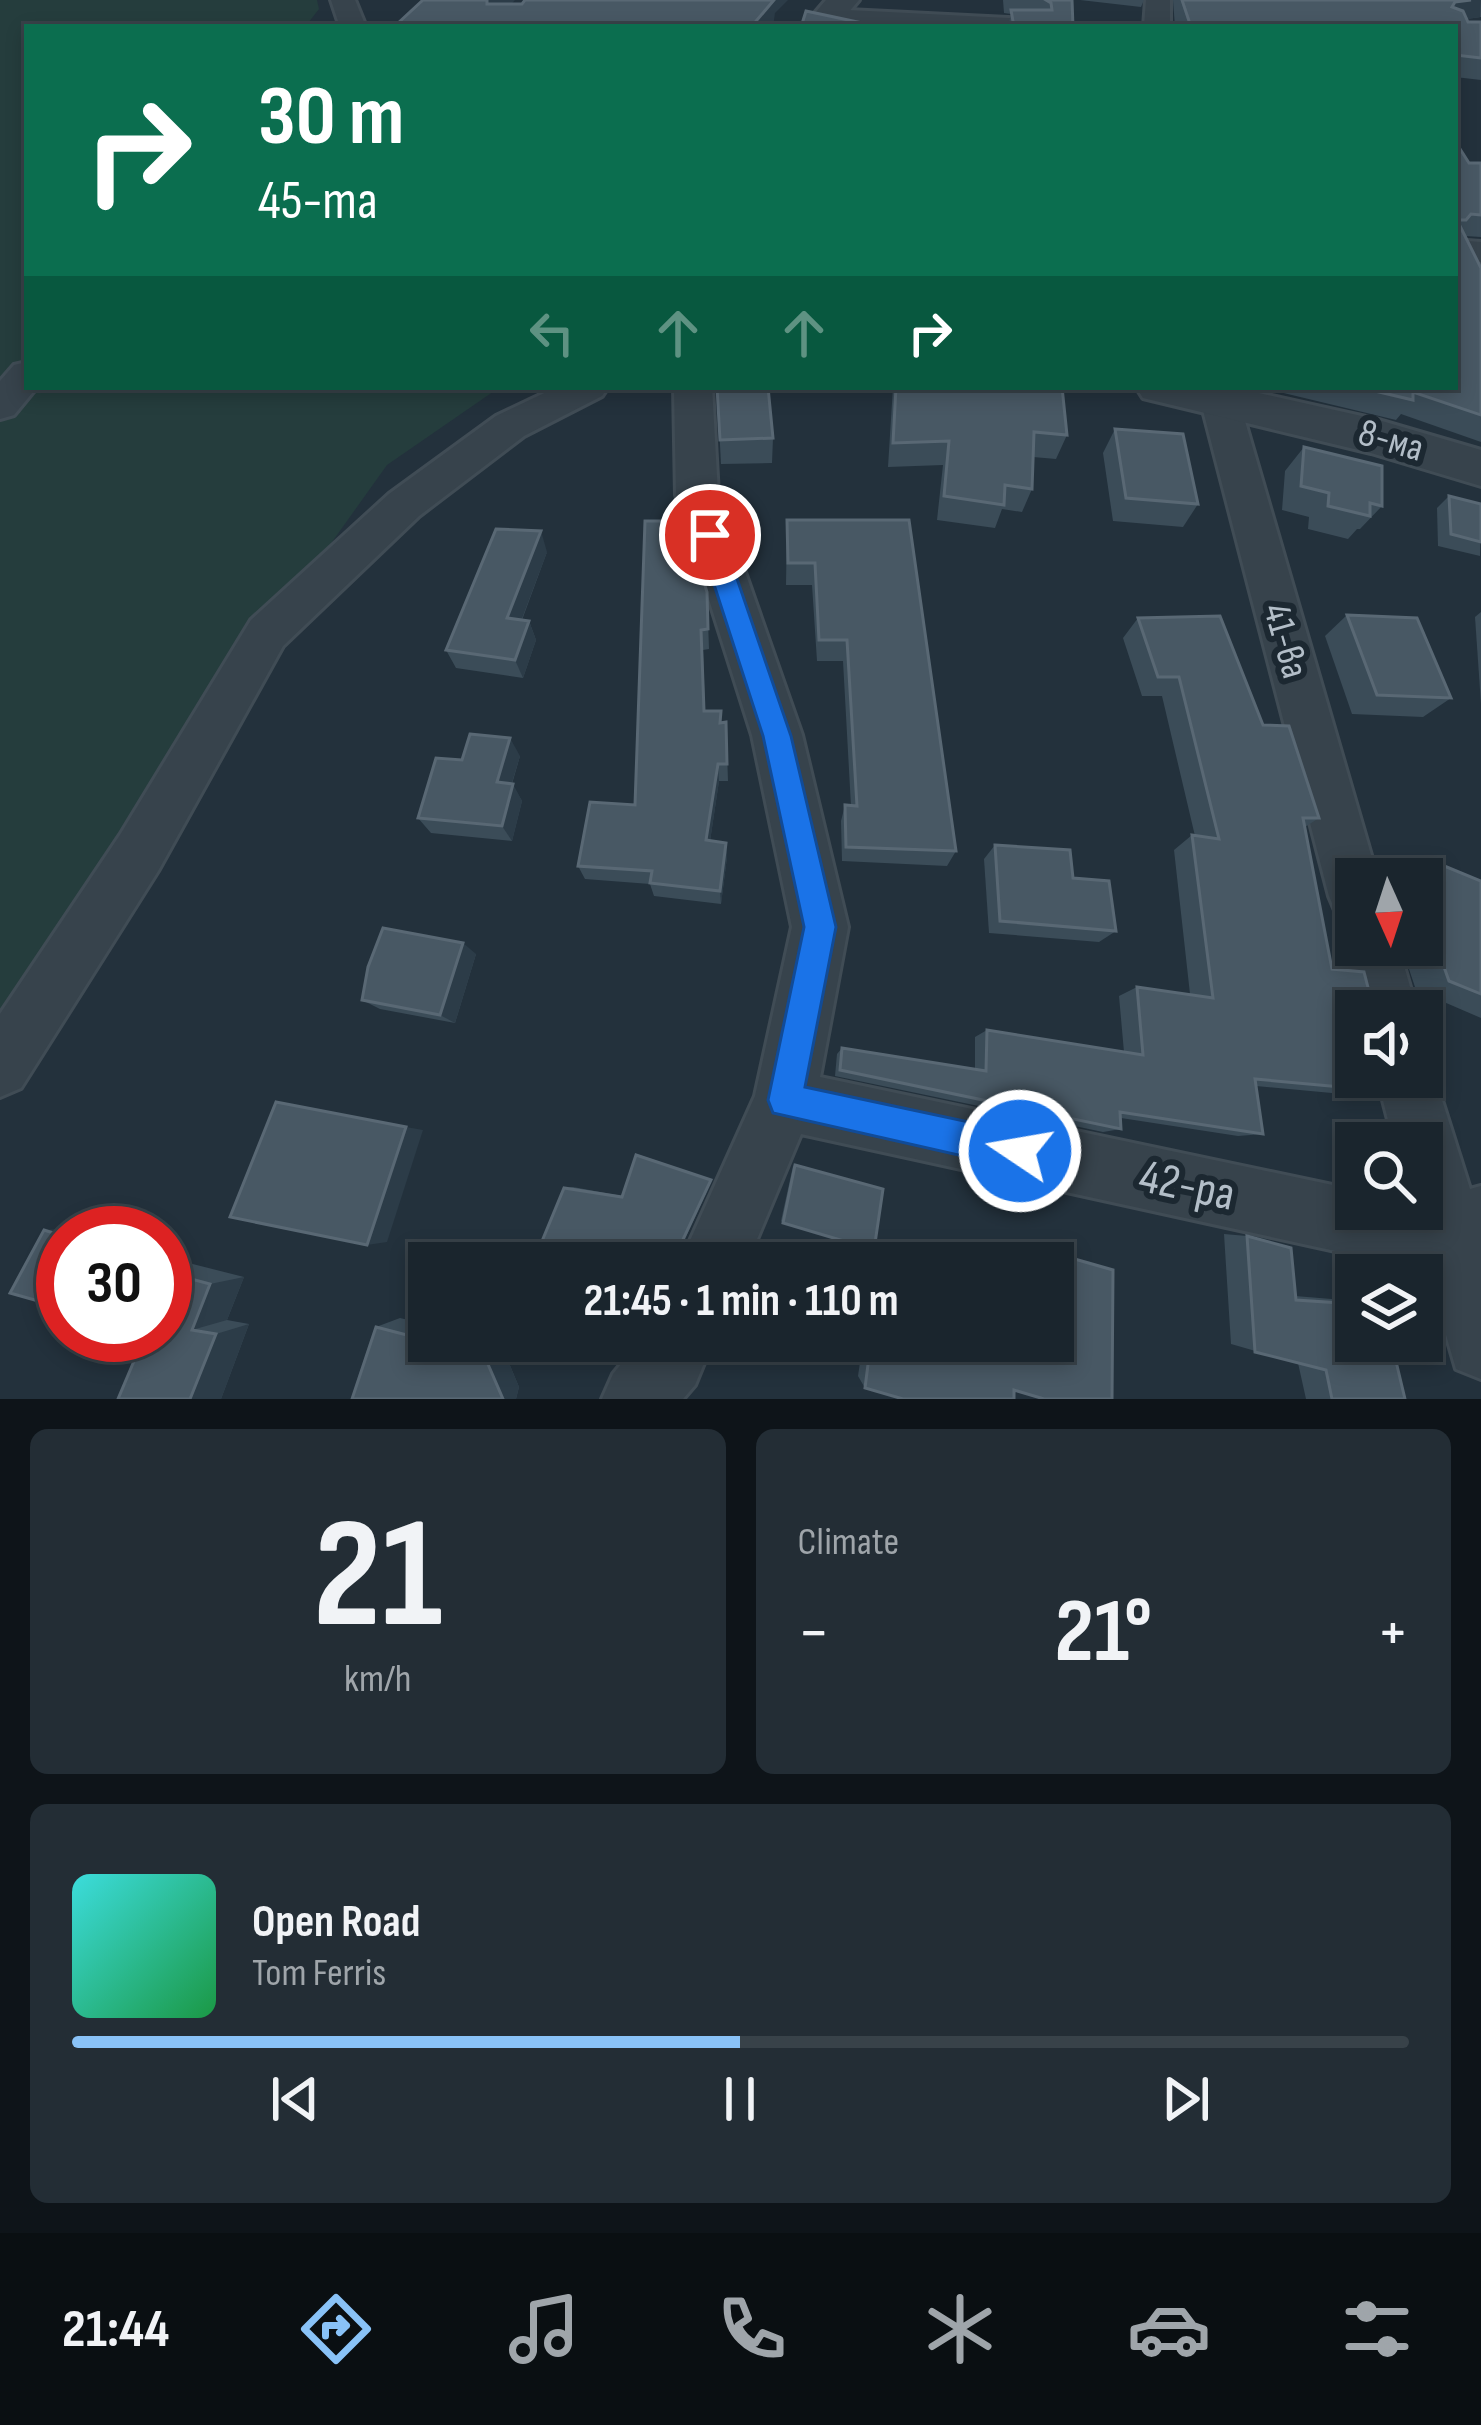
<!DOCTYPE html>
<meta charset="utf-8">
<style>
body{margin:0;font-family:"Sofia Sans Condensed",sans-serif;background:#232d35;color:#f1f3f6;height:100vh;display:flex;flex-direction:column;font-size:45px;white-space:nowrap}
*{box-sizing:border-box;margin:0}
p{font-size:39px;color:#9fa5aa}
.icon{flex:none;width:66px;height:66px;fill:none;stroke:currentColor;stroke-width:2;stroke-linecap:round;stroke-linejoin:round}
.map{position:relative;height:1399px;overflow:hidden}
.drawer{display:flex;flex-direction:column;gap:30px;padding:30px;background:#0e1419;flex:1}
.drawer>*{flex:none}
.banner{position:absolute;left:24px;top:24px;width:1434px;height:366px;border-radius:0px;box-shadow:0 6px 18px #0003,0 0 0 3px #384249;background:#0b6e4f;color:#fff;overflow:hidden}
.needle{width:78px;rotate:177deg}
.controls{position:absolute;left:1335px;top:858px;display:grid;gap:24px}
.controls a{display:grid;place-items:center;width:108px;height:108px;border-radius:0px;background:#1a252d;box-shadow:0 6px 18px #0003,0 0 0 3px #384249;font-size:60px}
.speed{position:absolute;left:36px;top:1206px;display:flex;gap:24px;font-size:60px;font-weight:700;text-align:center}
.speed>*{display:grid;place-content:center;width:156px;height:156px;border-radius:50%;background:#1a252d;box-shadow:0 6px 18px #0003,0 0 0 3px #384249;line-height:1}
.speed .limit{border:18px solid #d22;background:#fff;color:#111}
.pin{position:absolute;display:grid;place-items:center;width:102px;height:102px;color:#fff;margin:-51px;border:6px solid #fff;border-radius:50%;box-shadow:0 3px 12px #0007}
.me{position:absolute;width:132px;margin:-66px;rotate:282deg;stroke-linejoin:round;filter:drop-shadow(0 0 9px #0008)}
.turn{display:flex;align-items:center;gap:42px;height:252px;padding:0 36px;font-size:54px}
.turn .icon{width:156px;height:156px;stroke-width:2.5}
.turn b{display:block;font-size:84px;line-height:102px}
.lanes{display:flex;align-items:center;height:114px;padding:0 36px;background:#0003;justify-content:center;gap:60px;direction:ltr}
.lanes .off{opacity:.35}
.big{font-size:90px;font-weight:700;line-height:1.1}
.drawer .widget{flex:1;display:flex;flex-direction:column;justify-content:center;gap:18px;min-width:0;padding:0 42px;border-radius:18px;background:#232d35}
.drawer .dial{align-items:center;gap:0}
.dial b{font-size:156px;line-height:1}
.song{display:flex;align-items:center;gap:36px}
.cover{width:144px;height:144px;border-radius:18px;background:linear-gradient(135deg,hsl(180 70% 55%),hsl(140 70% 35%))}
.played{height:12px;border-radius:6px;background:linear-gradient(90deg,#89c2f7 50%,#384249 50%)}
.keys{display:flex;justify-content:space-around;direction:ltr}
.heat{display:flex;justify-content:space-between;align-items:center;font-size:66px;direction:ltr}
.drawer .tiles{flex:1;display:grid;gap:30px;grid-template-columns:1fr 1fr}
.widget:last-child{grid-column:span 2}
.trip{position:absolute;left:408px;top:1242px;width:666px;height:120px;border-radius:0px;background:#1a252d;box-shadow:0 6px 18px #0003,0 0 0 3px #384249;font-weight:700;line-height:120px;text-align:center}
.tabs{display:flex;height:192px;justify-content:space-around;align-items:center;background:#0a0f12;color:#9fa5aa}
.tabs .icon{width:84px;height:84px}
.tabs .current{color:#89c2f7}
.tabs b{font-size:54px;color:#f1f3f6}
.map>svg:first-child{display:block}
.green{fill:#253d3d}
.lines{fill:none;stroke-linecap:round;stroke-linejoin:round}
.minor-casing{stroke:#404c55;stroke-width:6}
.tertiary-casing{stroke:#404c55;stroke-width:6}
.minor{fill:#37434c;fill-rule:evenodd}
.tertiary{fill:#37434c;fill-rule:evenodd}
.wall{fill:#3b4c58}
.shaded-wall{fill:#2c3c48}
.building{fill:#485864;stroke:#596874;stroke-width:3}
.route{fill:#1a73e8;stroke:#114b97;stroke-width:3}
.labels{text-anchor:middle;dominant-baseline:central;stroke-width:12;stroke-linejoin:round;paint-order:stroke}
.street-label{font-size:39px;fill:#b3bec8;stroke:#1c2831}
.near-street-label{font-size:48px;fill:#b3bec8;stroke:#1c2831}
</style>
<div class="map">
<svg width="1481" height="1399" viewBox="0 0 1481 1399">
<rect width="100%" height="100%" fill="#23313c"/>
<path class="green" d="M0,0H317L319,9L305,27H27V387H500L387,465L267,633L0,1067Z"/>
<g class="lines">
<defs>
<g id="minor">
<path d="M331,0H355L366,27H340Z"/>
<path d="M1146,0H1170V27H1144Z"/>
<path d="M828,9L1030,19L1043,27L819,22L815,17Z"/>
<path d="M1455,240L1481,242V262L1455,260Z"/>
<path d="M27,362V387H37L14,415L0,419V381L14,365Z"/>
<path d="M557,387H608L602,396L524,436L419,516L283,646L158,871L21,1088L0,1097V1014L120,835L251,620L389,494L496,416Z"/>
<path d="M674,387H712L718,495L802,735L848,927L820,1077L1356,1190V1209H1422V1143H1394L1377,1077H1422V1053L1428,1056L1470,1189L1481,1186V1379L1456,1369L1425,1262L1395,1264L801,1134L747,1263H680L755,1096L792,927L752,735L676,495Z"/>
<path d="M1197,387H1235L1378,879H1356V945H1398L1417,1011H1359L1342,945L1350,925L1356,923L1337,915L1329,896Z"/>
<path d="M640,1341H713L695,1385L683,1399H602L613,1374Z"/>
</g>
<g id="tertiary">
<path d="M826,0H859L836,27H803Z"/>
<path d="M1136,387H1232L1375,419L1481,450V486L1371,453L1143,398Z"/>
</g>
</defs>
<use href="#minor" class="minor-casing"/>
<use href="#tertiary" class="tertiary-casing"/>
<use href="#minor" class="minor"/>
<use href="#tertiary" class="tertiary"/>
</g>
<g class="wall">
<path d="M1003,0H1072L1073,27H1008L1011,14L1004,13Z"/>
<path d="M1080,0H1144L1141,7Z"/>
<path d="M1173,0H1481V17L1466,19L1468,22H1481V80L1455,77V27H1175Z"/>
<path d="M1455,141L1469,163H1481V237L1465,236L1481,268V442L1401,414L1396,420L1259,387H1455Z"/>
<path d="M717,387L773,438L772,463L721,464Z"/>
<path d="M893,387H1062L1067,435L1056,459L1033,457L1032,489L1022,512L1002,509L995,528L937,520L943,465L888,467Z"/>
<path d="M1115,429L1198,504L1183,527L1113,521L1103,453Z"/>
<path d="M1304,447L1382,506L1360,529H1357L1348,539L1308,529L1309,517L1282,510L1285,471Z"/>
<path d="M1449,496L1481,504L1480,556L1438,546L1437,508Z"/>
<path d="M787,520H909L956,851L947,866L842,861L841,821L845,805L851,806L843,661H817L812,585H786Z"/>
<path d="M547,552L522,620L529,621L536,640L523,678L456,668L446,650Z"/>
<path d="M707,592L709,649L703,650L705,711L721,723L726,722L728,781H719L710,841L726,843L727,857L721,904L654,896L650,884L585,879L578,866L635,805Z"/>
<path d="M1481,612V704L1475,617Z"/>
<path d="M1347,615L1451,698L1423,717L1352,714L1325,636Z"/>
<path d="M1138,618L1263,725L1319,818L1305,827L1332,969L1396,1092L1364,1096L1256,1086L1263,1134L1238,1136L1121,1118V1129L1103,1132L835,1076L837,1054L842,1048L975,1070V1037L987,1030L1124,1052L1119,996L1137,987L1190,994L1174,850L1192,835L1195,836L1162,696H1142L1123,638Z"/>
<path d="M520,756L512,784L522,801L512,841L431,833L418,818L462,760Z"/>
<path d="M995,845L1073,878L1116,931L1099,942L989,933L984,859Z"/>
<path d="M1437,863L1481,881V1018L1416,990L1401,945H1422V879H1406L1407,877Z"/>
<path d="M476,954L455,1023L380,1009L362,1000Z"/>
<path d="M795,1165L783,1223L781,1221L793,1166Z"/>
<path d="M712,1180L674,1263L564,1188L573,1187L622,1196Z"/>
<path d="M1224,1234L1247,1236L1295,1296L1356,1301V1341L1394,1353L1405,1399H1306L1298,1363L1231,1344Z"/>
<path d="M1007,1241L1113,1270L1112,1399H1044L1014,1390V1399H903L865,1388L858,1376L863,1341H1053V1263H1006Z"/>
<path d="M165,1257L244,1277L227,1320L249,1324L221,1399L165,1335Z"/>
<path d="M400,1318L429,1325V1341H490L501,1344L519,1387L516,1399H352L376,1327Z"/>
</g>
<g class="shaded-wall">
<path d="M487,0H515L493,24Z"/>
<path d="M766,0H788L775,13L773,27H751Z"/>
<path d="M1471,0H1481L1480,17L1443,23L1455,2Z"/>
<path d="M541,531L547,552L515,637L507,618Z"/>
<path d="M529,621L536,640L523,678L515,660Z"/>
<path d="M510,738L520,756L507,799L497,782Z"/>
<path d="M718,764L719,781L708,855L706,840Z"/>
<path d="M513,784L522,801L512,841L502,826Z"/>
<path d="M726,843L727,857L721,904L720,891Z"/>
<path d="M463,943L476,954L455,1023L440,1015Z"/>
<path d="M406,1127L423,1130L387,1242L367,1245Z"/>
<path d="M636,1155L712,1180L674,1263H672Z"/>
<path d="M86,1227L107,1233H63V1236L44,1230Z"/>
<path d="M244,1277L227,1320L192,1330L210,1284Z"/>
<path d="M249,1324L221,1399H190L216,1334Z"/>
<path d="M501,1344L519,1387L516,1399H503L484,1355Z"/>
</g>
<g class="building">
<path d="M423,0H487V4H522L525,0H774L751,27H408L396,25Z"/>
<path d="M1046,0H1072L1073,27H1014L1011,10H1052L1051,3Z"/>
<path d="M1182,0H1471L1455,2L1452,7L1463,11L1468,22H1481V58L1455,55V27H1191Z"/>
<path d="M806,11L881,27H801Z"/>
<path d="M1455,141L1469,163H1481V215L1471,214L1466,220H1457L1481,268V415L1413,392V400L1358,387H1455Z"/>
<path d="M717,387H768L773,438L720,440Z"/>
<path d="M896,387H1062L1067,435L1034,432L1032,489L1005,485L1004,505L944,496L949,441L893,443Z"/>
<path d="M1115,429L1183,434L1198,504L1126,498Z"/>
<path d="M1304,447L1382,466V506L1370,503V516L1328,506L1329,493L1301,486Z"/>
<path d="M1449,496L1481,504V542L1451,534Z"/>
<path d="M787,520H909L956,851L846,847L845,805L857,806L847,640H819L815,563H788Z"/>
<path d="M645,521H685L707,592L708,629L701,630L704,711H721L720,723L726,722L727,764H718L706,840L726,843L720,891L650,883L652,871L578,866L590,802L635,805Z"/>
<path d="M496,529L541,531L507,618L529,621L515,660L446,650Z"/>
<path d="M1347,615L1417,618L1451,698L1377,695Z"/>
<path d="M1220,616L1263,725L1289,726L1319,818H1303L1332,969L1364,972L1374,1011H1356V1077H1392L1396,1092L1255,1079L1263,1134L1120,1112L1121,1129L840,1070L842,1048L986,1071L987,1030L1143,1055L1137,987L1213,998L1192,835L1219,839L1179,677H1158L1138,618Z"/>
<path d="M470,734L510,738L497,782L513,784L502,826L418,818L436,758L462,760Z"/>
<path d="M995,845L1070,850L1073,878L1109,881L1116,931L1000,921Z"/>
<path d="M1437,863L1481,881V994L1449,981L1431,930Z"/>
<path d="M383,928L463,943L440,1015L362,1000L368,967Z"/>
<path d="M276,1102L406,1127L367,1245L230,1217Z"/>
<path d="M636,1155L711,1180L672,1263H533L564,1188L622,1197Z"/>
<path d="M795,1165L883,1189L874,1250L783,1223Z"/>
<path d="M44,1230L63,1236V1308L10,1293Z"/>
<path d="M1247,1236L1291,1248L1296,1300L1356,1304V1341H1406L1409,1355L1394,1353L1405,1399H1332L1326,1370L1255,1352Z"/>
<path d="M1022,1244L1113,1270L1112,1399H1044L1014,1390V1399H903L865,1388L871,1341H1053V1263H1021Z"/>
<path d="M165,1272L210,1284L192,1330L216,1334L190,1399H118L145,1335H165Z"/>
<path d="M376,1327L484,1355L503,1399H352Z"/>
</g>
<path class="route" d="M710,526L722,535L791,736L836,927L805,1087L1020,1133L1033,1138L1038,1151L1033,1163L1020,1169L773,1113L768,1100L804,927L763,736L698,535Z"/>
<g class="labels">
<g class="street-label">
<text transform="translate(1391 441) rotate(16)">8-ма</text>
<text transform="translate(1285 641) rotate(74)">41-ва</text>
</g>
<g class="near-street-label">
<text transform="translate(1187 1186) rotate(12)">42-ра</text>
</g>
</g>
</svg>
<div class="controls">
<a><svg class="needle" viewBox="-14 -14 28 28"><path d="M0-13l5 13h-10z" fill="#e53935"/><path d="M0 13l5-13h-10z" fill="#9fa5aa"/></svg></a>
<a><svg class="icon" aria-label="sound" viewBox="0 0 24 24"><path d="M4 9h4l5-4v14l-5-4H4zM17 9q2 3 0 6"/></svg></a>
<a><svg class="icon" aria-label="search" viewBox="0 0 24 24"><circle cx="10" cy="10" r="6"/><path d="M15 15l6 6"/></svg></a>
<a><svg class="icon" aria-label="layers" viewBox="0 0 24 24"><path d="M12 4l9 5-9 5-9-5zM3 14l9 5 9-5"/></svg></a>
</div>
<div class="speed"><div class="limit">30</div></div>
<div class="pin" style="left:710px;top:535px;background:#d93025"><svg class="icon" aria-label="arrive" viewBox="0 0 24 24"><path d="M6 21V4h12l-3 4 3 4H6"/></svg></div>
<svg class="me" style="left:1020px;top:1151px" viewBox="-20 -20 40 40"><circle r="17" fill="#1a73e8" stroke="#fff" stroke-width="3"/><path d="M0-11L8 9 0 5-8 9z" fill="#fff"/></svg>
<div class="trip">21:45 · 1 min · 110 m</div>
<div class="banner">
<div class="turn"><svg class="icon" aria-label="right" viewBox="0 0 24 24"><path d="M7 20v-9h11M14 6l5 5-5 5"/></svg><div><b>30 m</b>45-та</div></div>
<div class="lanes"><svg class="icon off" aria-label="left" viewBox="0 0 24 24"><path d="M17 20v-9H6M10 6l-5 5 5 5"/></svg><svg class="icon off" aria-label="ahead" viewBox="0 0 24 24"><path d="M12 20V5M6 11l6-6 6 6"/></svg><svg class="icon off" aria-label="ahead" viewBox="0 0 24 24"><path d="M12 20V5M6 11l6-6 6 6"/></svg><svg class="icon" aria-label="right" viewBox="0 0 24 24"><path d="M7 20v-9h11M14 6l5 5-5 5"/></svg></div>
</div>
</div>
<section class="drawer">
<div class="tiles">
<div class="widget dial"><b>21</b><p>km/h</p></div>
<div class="widget"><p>Climate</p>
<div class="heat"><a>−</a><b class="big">21°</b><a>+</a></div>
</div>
<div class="widget">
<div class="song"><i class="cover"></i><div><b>Open Road</b><p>Tom Ferris</p></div></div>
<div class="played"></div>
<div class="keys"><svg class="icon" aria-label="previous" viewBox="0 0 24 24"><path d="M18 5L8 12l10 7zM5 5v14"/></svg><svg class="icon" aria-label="pause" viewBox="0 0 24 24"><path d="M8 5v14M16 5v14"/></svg><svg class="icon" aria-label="next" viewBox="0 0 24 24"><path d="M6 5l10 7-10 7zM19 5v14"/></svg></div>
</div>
</div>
</section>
<nav class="tabs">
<b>21:44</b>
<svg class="icon current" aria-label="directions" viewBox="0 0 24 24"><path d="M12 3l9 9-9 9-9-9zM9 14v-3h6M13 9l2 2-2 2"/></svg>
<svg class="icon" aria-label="music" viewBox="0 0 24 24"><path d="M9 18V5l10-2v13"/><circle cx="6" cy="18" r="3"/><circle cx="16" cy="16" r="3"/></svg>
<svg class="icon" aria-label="phone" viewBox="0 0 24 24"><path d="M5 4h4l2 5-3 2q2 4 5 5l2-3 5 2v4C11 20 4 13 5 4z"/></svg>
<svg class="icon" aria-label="climate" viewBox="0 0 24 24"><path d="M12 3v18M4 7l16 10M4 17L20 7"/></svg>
<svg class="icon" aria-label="car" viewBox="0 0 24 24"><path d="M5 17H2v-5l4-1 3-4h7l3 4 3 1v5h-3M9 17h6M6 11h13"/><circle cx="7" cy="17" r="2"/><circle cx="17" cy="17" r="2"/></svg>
<svg class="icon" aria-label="filters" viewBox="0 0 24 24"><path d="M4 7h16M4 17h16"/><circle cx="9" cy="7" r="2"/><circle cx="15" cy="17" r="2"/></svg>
</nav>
